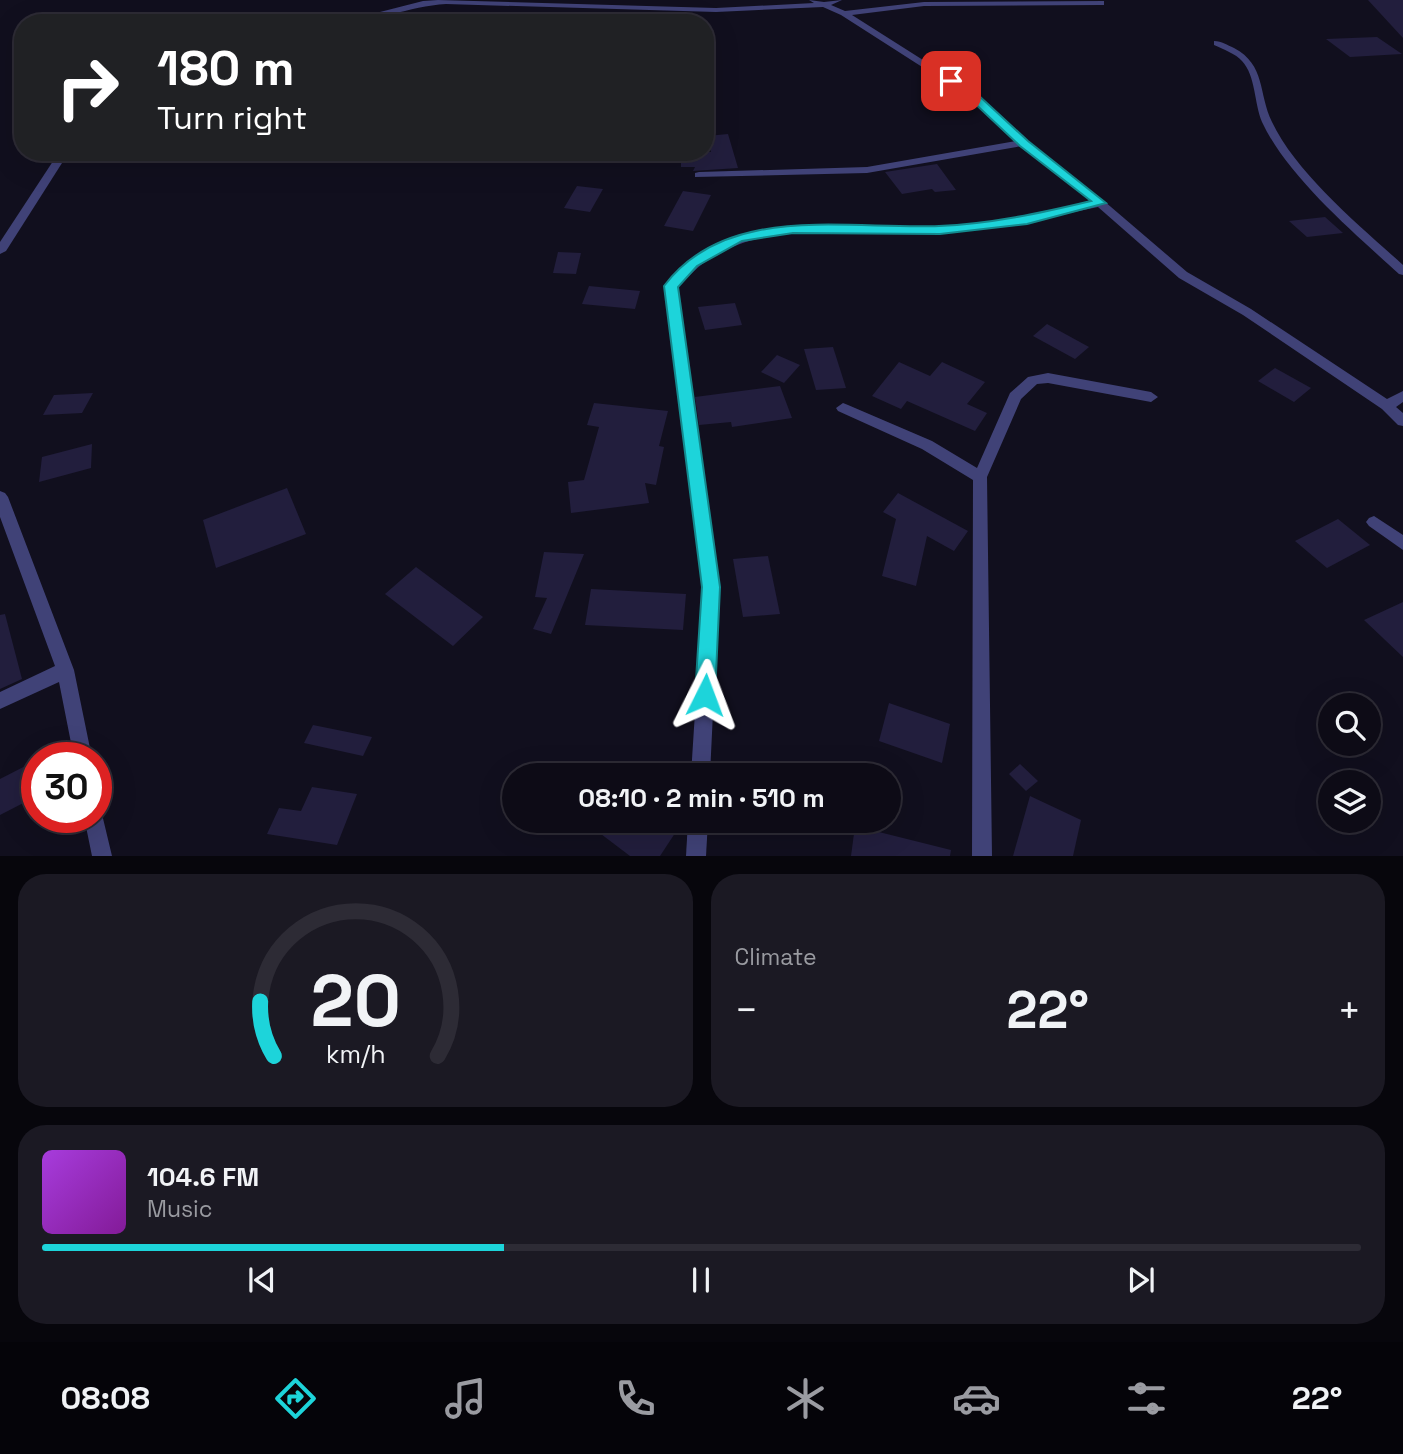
<!DOCTYPE html>
<meta charset="utf-8">
<style>
body{margin:0;font-family:"Space Grotesk",sans-serif;background:#1b1923;color:#f1f3f6;height:100vh;display:flex;flex-direction:column;font-size:26px;white-space:nowrap}
*{box-sizing:border-box;margin:0}
p{font-size:23px;color:#9a9ba1}
.icon{flex:none;width:38px;height:38px;fill:none;stroke:currentColor;stroke-width:2;stroke-linecap:round;stroke-linejoin:round}
.map{position:relative;height:856px;overflow:hidden}
.panel{display:flex;flex-direction:column;gap:18px;padding:18px;background:#07060c;flex:1}
.panel>*{flex:none}
.banner{position:absolute;left:14px;top:14px;width:700px;height:147px;border-radius:28px;box-shadow:0 7px 28px #0002,0 0 0 2px #2d2b35;background:#202124;color:#fff;overflow:hidden}
.tools{position:absolute;left:1318px;top:693px;display:grid;gap:14px}
.tools a{display:grid;place-items:center;width:63px;height:63px;border-radius:50%;background:#0d0b16;box-shadow:0 7px 28px #0002,0 0 0 2px #2d2b35;font-size:35px}
.speed{position:absolute;left:21px;top:742px;display:flex;gap:14px;font-size:35px;font-weight:700;text-align:center}
.speed>*{display:grid;place-content:center;width:91px;height:91px;border-radius:50%;background:#0d0b16;box-shadow:0 7px 28px #0002,0 0 0 2px #2d2b35;line-height:1}
.speed .limit{border:10px solid #d22;background:#fff;color:#111}
.pin{position:absolute;display:grid;place-items:center;width:60px;height:60px;color:#fff;margin:-30px;border-radius:14px;box-shadow:0 4px 10px #0006}
.me{position:absolute;width:77px;margin:-38px;rotate:3deg;stroke-linejoin:round;filter:drop-shadow(0 0 5px #0008)}
.turn{display:flex;align-items:center;gap:24px;height:147px;padding:0 28px;font-size:32px}
.turn .icon{width:91px;height:91px;stroke-width:2.5}
.turn b{display:block;font-size:49px;line-height:60px}
.big{font-size:52px;font-weight:700;line-height:1.1}
.panel .widget{flex:1;display:flex;flex-direction:column;justify-content:center;gap:10px;min-width:0;padding:0 24px;border-radius:28px;background:#1b1923}
.panel .dial{align-items:center;gap:0}
.dial svg{height:182px;overflow:visible;fill:none;stroke:#2d2b35;stroke-width:7;stroke-linecap:round;text-anchor:middle}
.dial text{fill:#f1f3f6;stroke:none}
.song{display:flex;align-items:center;gap:21px}
.cover{width:84px;height:84px;border-radius:10px;background:linear-gradient(135deg,hsl(280 70% 55%),hsl(290 70% 35%))}
.played{height:7px;border-radius:4px;background:linear-gradient(90deg,#1dd4da 35%,#2d2b35 35%)}
.keys{display:flex;justify-content:space-around;direction:ltr}
.heat{display:flex;justify-content:space-between;align-items:center;font-size:38px;direction:ltr}
.panel .tiles{flex:1;display:grid;gap:18px;grid-template-columns:1fr 1fr}
.widget:last-child{grid-column:span 2}
.trip{position:absolute;left:502px;top:763px;width:399px;height:70px;border-radius:35px;background:#0d0b16;box-shadow:0 7px 28px #0002,0 0 0 2px #2d2b35;font-weight:700;line-height:70px;text-align:center}
.dock{display:flex;height:112px;justify-content:space-around;align-items:center;background:#050409;color:#9a9ba1}
.dock .icon{width:49px;height:49px}
.dock .on{color:#1dd4da}
.dock b{font-size:32px;color:#f1f3f6}
.map>svg:first-child{display:block}
.building{fill:#221e3d}
.lines{fill:none;stroke-linecap:round;stroke-linejoin:round}
.street{fill:#404277;fill-rule:evenodd}
.route{fill:#1dd4da;stroke:#138a8e;stroke-width:2}
</style>
<div class="map">
<svg width="1403" height="856" viewBox="0 0 1403 856">
<rect width="100%" height="100%" fill="#110f1e"/>
<g class="building">
<path d="M1368,0H1403V38Z"/>
<path d="M1377,37L1402,54L1350,57L1326,39Z"/>
<path d="M728,134L738,168L693,171L695,167H681V152H711L707,136Z"/>
<path d="M937,164L956,190L935,192L932,189L902,194L885,172Z"/>
<path d="M577,186L603,189L590,212L564,208Z"/>
<path d="M683,191L711,195L693,231L664,226Z"/>
<path d="M1325,217L1343,233L1307,237L1289,221Z"/>
<path d="M558,252L581,253L576,274L553,273Z"/>
<path d="M589,286L640,291L635,309L582,304Z"/>
<path d="M735,303L742,325L705,330L698,307Z"/>
<path d="M1047,324L1089,347L1075,359L1033,336Z"/>
<path d="M833,347L846,388L816,390L804,349Z"/>
<path d="M777,355L800,365L784,383L761,372Z"/>
<path d="M899,362L930,376L942,362L985,382L967,404L987,413L975,431L907,401L901,409L872,396Z"/>
<path d="M1275,368L1311,388L1294,402L1258,381Z"/>
<path d="M780,386L792,418L732,427L731,422L699,425L695,397Z"/>
<path d="M93,393L82,413L43,415L54,395Z"/>
<path d="M594,403L668,411L659,446L664,447L656,485L645,483L649,503L571,513L568,482L584,480L599,427L587,425Z"/>
<path d="M92,444L91,468L39,482L42,457Z"/>
<path d="M287,488L306,534L216,568L203,520Z"/>
<path d="M898,493L968,531L954,551L927,536L916,586L882,576L896,519L883,512Z"/>
<path d="M1338,519L1370,545L1327,568L1295,541Z"/>
<path d="M544,552L584,554L551,634L533,629L547,598L535,597Z"/>
<path d="M768,556L780,614L743,617L733,559Z"/>
<path d="M416,567L483,617L453,646L385,594Z"/>
<path d="M591,589L686,594L683,630L585,625Z"/>
<path d="M1403,602V657L1364,620Z"/>
<path d="M5,614L22,679L0,689V615Z"/>
<path d="M889,703L950,724L942,763L879,741Z"/>
<path d="M313,725L372,737L363,756L304,743Z"/>
<path d="M37,760V796L0,815V779Z"/>
<path d="M1020,764L1038,781L1026,791L1009,774Z"/>
<path d="M312,787L357,794L337,845L267,834L279,808L301,811Z"/>
<path d="M1030,796L1081,820L1073,856H1013Z"/>
<path d="M611,821H683L660,856H630L601,834Z"/>
<path d="M855,826L951,850L950,856H851Z"/>
</g>
<g class="lines">
<g class="street">
<path d="M438,0L716,8L814,3L809,0L824,2L842,0L831,5L845,11L924,2L1104,1V5H1101L924,6L852,15L975,93L1027,141L1104,201L1187,272L1251,309L1387,399L1403,391V402L1396,407L1403,413V426L1398,425L1382,409L1243,315L1179,278L1098,207C1046,218 993,230 940,233C863,238 773,215 705,262C695,269 686,279 677,287L719,587L710,775H691L703,587L665,286L667,283C686,267 704,251 728,241C793,213 871,230 939,227C990,224 1042,213 1092,202L1022,146L867,173L695,177V173L699,172L867,167L1016,141L969,97L841,15L823,7L716,12L446,4C409,6 374,23 337,23L423,1Z"/>
<path d="M1214,41C1222,41 1227,45 1234,48C1266,65 1258,93 1272,122C1296,173 1361,227 1403,265V275L1399,274C1354,233 1287,176 1262,122C1254,103 1256,76 1242,61C1236,54 1223,49 1214,45Z"/>
<path d="M59,152H69L6,251L0,254V242Z"/>
<path d="M1048,373L1151,392L1158,397L1151,402L1048,383L1037,384L1021,399L987,477L992,856H972L973,480L922,449L838,411L836,408L843,403L848,405L932,441L977,468L1010,393L1028,377Z"/>
<path d="M0,491L5,493L8,497L74,670L92,758H74L59,682L0,709V692L55,666L0,517Z"/>
<path d="M1374,516L1403,535V550L1369,526L1366,522L1369,518Z"/>
<path d="M96,808L101,810L112,856H92L84,817H96Z"/>
<path d="M688,821H708L706,856H686Z"/>
</g>
</g>
<path class="route" d="M951,78L976,93L1028,141L1106,203L1027,224L940,234L793,233L742,241L697,266L678,287L720,587L715,695L712,701L705,704L698,701L695,695L702,587L664,286C727,202 848,230 939,226C990,224 1041,213 1091,201L1020,146L968,97L947,84L946,81Z"/>
</svg>
<div class="tools">
<a><svg class="icon" aria-label="search" viewBox="0 0 24 24"><circle cx="10" cy="10" r="6"/><path d="M15 15l6 6"/></svg></a>
<a><svg class="icon" aria-label="layers" viewBox="0 0 24 24"><path d="M12 4l9 5-9 5-9-5zM3 14l9 5 9-5"/></svg></a>
</div>
<div class="speed"><div class="limit">30</div></div>
<div class="pin" style="left:951px;top:81px;background:#d93025"><svg class="icon" aria-label="arrive" viewBox="0 0 24 24"><path d="M6 21V4h12l-3 4 3 4H6"/></svg></div>
<svg class="me" style="left:705px;top:695px" viewBox="-20 -20 40 40"><path d="M0-17L14 15 0 8-14 15z" fill="#1dd4da" stroke="#fff" stroke-width="4"/></svg>
<div class="trip">08:10 · 2 min · 510 m</div>
<div class="banner">
<div class="turn"><svg class="icon" aria-label="right" viewBox="0 0 24 24"><path d="M7 20v-9h11M14 6l5 5-5 5"/></svg><div><b>180 m</b>Turn right</div></div>
</div>
</div>
<section class="panel">
<div class="tiles">
<div class="widget dial"><svg viewBox="0 0 100 80">
<path d="M14 69A42 42 0 1 1 86 69"/>
<path d="M14 69A42 42 0 0 1 8 45" stroke="#1dd4da"/>
<text x="50" y="56" font-size="32" font-weight="700">20</text>
<text x="50" y="72" font-size="11">km/h</text>
</svg></div>
<div class="widget"><p>Climate</p>
<div class="heat"><a>−</a><b class="big">22°</b><a>+</a></div>
</div>
<div class="widget">
<div class="song"><i class="cover"></i><div><b>104.6 FM</b><p>Music</p></div></div>
<div class="played"></div>
<div class="keys"><svg class="icon" aria-label="previous" viewBox="0 0 24 24"><path d="M18 5L8 12l10 7zM5 5v14"/></svg><svg class="icon" aria-label="pause" viewBox="0 0 24 24"><path d="M8 5v14M16 5v14"/></svg><svg class="icon" aria-label="next" viewBox="0 0 24 24"><path d="M6 5l10 7-10 7zM19 5v14"/></svg></div>
</div>
</div>
</section>
<nav class="dock">
<b>08:08</b>
<svg class="icon on" aria-label="directions" viewBox="0 0 24 24"><path d="M12 3l9 9-9 9-9-9zM9 14v-3h6M13 9l2 2-2 2"/></svg>
<svg class="icon" aria-label="music" viewBox="0 0 24 24"><path d="M9 18V5l10-2v13"/><circle cx="6" cy="18" r="3"/><circle cx="16" cy="16" r="3"/></svg>
<svg class="icon" aria-label="phone" viewBox="0 0 24 24"><path d="M5 4h4l2 5-3 2q2 4 5 5l2-3 5 2v4C11 20 4 13 5 4z"/></svg>
<svg class="icon" aria-label="climate" viewBox="0 0 24 24"><path d="M12 3v18M4 7l16 10M4 17L20 7"/></svg>
<svg class="icon" aria-label="car" viewBox="0 0 24 24"><path d="M5 17H2v-5l4-1 3-4h7l3 4 3 1v5h-3M9 17h6M6 11h13"/><circle cx="7" cy="17" r="2"/><circle cx="17" cy="17" r="2"/></svg>
<svg class="icon" aria-label="filters" viewBox="0 0 24 24"><path d="M4 7h16M4 17h16"/><circle cx="9" cy="7" r="2"/><circle cx="15" cy="17" r="2"/></svg>
<b>22°</b>
</nav>
